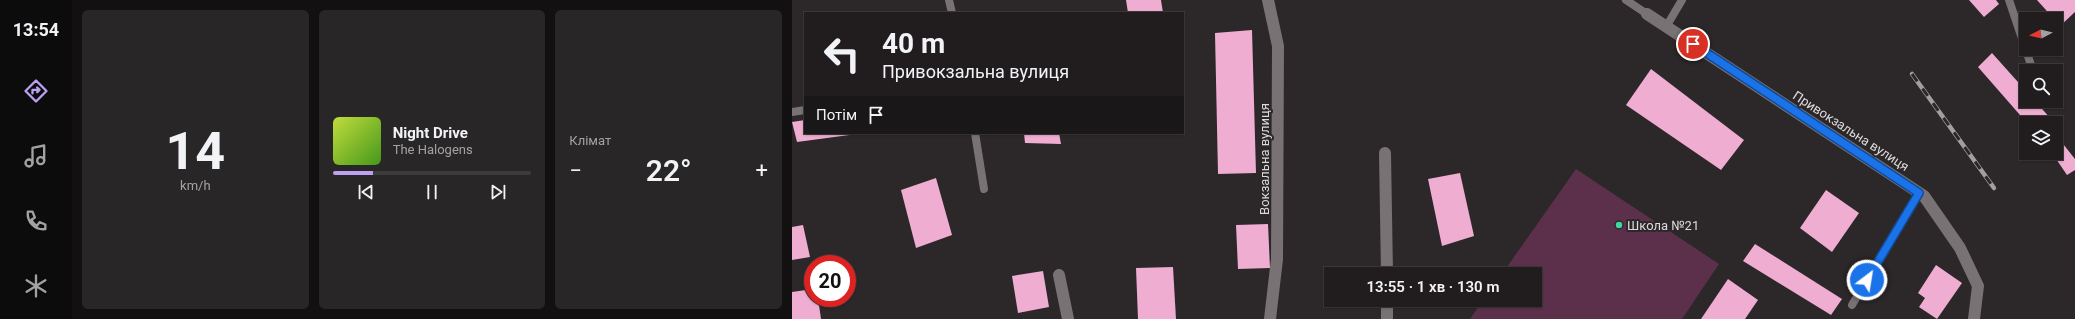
<!DOCTYPE html>
<html lang="uk">
<meta charset="utf-8">
<style>
body{margin:0;font-family:Roboto,sans-serif;background:#292628;color:#f1f3f6;height:100vh;display:flex;flex-direction:column;font-size:15px;white-space:nowrap}
*{box-sizing:border-box;margin:0}
p{font-size:13px;color:#a2a2a4}
.icon{flex:none;width:22px;height:22px;fill:none;stroke:currentColor;stroke-width:2;stroke-linecap:round;stroke-linejoin:round}
.map{position:relative;flex:1;overflow:hidden}
.side{display:flex;flex-direction:column;gap:10px;padding:10px;background:#121011;width:720px}
.side>*{flex:none}
.guide{position:absolute;left:12px;top:12px;width:380px;height:122px;border-radius:0px;box-shadow:0 1px 3px #0004,0 0 0 1px #3e3b3d;background:#211d1f;color:#f1f3f6;overflow:hidden}
.needle{width:26px;rotate:263deg}
.buttons{position:absolute;left:1227px;top:12px;display:grid;gap:8px}
.buttons a{display:grid;place-items:center;width:44px;height:44px;border-radius:0px;background:#211d1f;box-shadow:0 1px 3px #0004,0 0 0 1px #3e3b3d;font-size:20px}
.speed{position:absolute;left:12px;top:255px;display:flex;gap:8px;font-size:20px;font-weight:700;text-align:center}
.speed>*{display:grid;place-content:center;width:52px;height:52px;border-radius:50%;background:#211d1f;box-shadow:0 1px 3px #0004,0 0 0 1px #3e3b3d;line-height:1}
.speed .limit{border:6px solid #d22;background:#fff;color:#111}
.pin{position:absolute;display:grid;place-items:center;width:34px;height:34px;color:#fff;margin:-17px;border:2px solid #fff;border-radius:50%;box-shadow:0 1px 4px #0007}
.me{position:absolute;width:44px;margin:-22px;rotate:31deg;stroke-linejoin:round;filter:drop-shadow(0 0 3px #0008)}
.turn{display:flex;align-items:center;gap:14px;height:84px;padding:0 12px;font-size:18px}
.turn .icon{width:52px;height:52px;stroke-width:2.5}
.turn b{display:block;font-size:28px;line-height:34px}
.then{display:flex;align-items:center;height:38px;padding:0 12px;background:#0003;gap:8px;font-size:15px}
.big{font-size:30px;font-weight:600;line-height:1.1}
.side .tile{flex:1;display:flex;flex-direction:column;justify-content:center;gap:6px;min-width:0;padding:0 14px;border-radius:6px;background:#292628}
.side .dial{align-items:center;gap:0}
.dial b{font-size:52px;line-height:1}
.song{display:flex;align-items:center;gap:12px}
.cover{width:48px;height:48px;border-radius:6px;background:linear-gradient(135deg,hsl(70 70% 55%),hsl(100 70% 35%))}
.played{height:4px;border-radius:2px;background:linear-gradient(90deg,#bca0f2 20%,#3e3b3d 20%)}
.keys{display:flex;justify-content:space-around;direction:ltr}
.heat{display:flex;justify-content:space-between;align-items:center;font-size:22px;direction:ltr}
.side .tiles{flex:1;display:grid;gap:10px;grid-template-columns:repeat(3,1fr)}
.trip{position:absolute;left:532px;top:267px;width:218px;height:40px;border-radius:0px;background:#211d1f;box-shadow:0 1px 3px #0004,0 0 0 1px #3e3b3d;font-weight:600;line-height:40px;text-align:center}
main{display:flex;flex:1;min-height:0}
.tabs{display:flex;flex-direction:column;width:72px;justify-content:space-around;align-items:center;background:#0d0c0c;color:#a2a2a4}
.tabs .icon{width:28px;height:28px}
.tabs .selected{color:#bca0f2}
.tabs b{font-size:18px;color:#f1f3f6}
.map>svg:first-child{display:block}
.green{fill:#5c304a}
.building{fill:#efadd2}
.lines{fill:none;stroke-linecap:round;stroke-linejoin:round}
.lane{stroke:#787275;stroke-width:8}
.street{stroke:#787275;stroke-width:12}
.rail-casing{stroke:#a29fa0;stroke-width:4.5}
.rail{stroke:#2c2729;stroke-width:3;stroke-dasharray:9;stroke-linecap:butt}
.route-casing{stroke:#114b97;stroke-width:10}
.route{stroke:#1a73e8;stroke-width:7}
.poi-dot{fill:#43d4a0;stroke:#2c2729;stroke-width:1.5}
.labels{text-anchor:middle;dominant-baseline:central;stroke-width:4;stroke-linejoin:round;paint-order:stroke}
.street-label{font-size:13px;fill:#dddadb;stroke:#2c2729}
.poi-label{font-size:13px;fill:#dddadb;stroke:#2c2729;text-anchor:start}
</style>
<main>
<nav class="tabs">
<b>13:54</b>
<svg class="icon selected" aria-label="directions" viewBox="0 0 24 24"><path d="M12 3l9 9-9 9-9-9zM9 14v-3h6M13 9l2 2-2 2"/></svg>
<svg class="icon" aria-label="music" viewBox="0 0 24 24"><path d="M9 18V5l10-2v13"/><circle cx="6" cy="18" r="3"/><circle cx="16" cy="16" r="3"/></svg>
<svg class="icon" aria-label="phone" viewBox="0 0 24 24"><path d="M5 4h4l2 5-3 2q2 4 5 5l2-3 5 2v4C11 20 4 13 5 4z"/></svg>
<svg class="icon" aria-label="climate" viewBox="0 0 24 24"><path d="M12 3v18M4 7l16 10M4 17L20 7"/></svg>
</nav>
<section class="side">
<div class="tiles">
<div class="tile dial"><b>14</b><p>km/h</p></div>
<div class="tile">
<div class="song"><i class="cover"></i><div><b>Night Drive</b><p>The Halogens</p></div></div>
<div class="played"></div>
<div class="keys"><svg class="icon" aria-label="previous" viewBox="0 0 24 24"><path d="M18 5L8 12l10 7zM5 5v14"/></svg><svg class="icon" aria-label="pause" viewBox="0 0 24 24"><path d="M8 5v14M16 5v14"/></svg><svg class="icon" aria-label="next" viewBox="0 0 24 24"><path d="M6 5l10 7-10 7zM19 5v14"/></svg></div>
</div>
<div class="tile"><p>Клімат</p>
<div class="heat"><a>−</a><b class="big">22°</b><a>+</a></div>
</div>
</div>
</section>
<div class="map">
<svg width="1283" height="319" viewBox="0 0 1283 319">
<rect width="100%" height="100%" fill="#2c2729"/>
<path class="green" d="M784,169L927,264L890,319H678L691,300H743V274H710Z"/>
<g class="building">
<path d="M334,0H369L371,13H336Z"/>
<path d="M1177,0H1204L1207,4L1192,17Z"/>
<path d="M1245,0H1283V12L1268,26L1264,19H1262Z"/>
<path d="M460,30L464,173L426,174L423,33Z"/>
<path d="M1200,53L1234,91V101H1243L1259,119L1254,123H1235L1186,67Z"/>
<path d="M859,69L952,140L929,170L834,105Z"/>
<path d="M13,120V133L65,134L5,142L0,122Z"/>
<path d="M232,133H267L269,144L233,143Z"/>
<path d="M1264,135L1283,159V170L1275,175L1260,153H1264Z"/>
<path d="M668,173L682,236L650,246L636,179Z"/>
<path d="M144,178L160,235L124,248L109,190Z"/>
<path d="M1034,190L1067,213L1040,252L1008,228Z"/>
<path d="M476,224L478,268L446,269L444,225Z"/>
<path d="M11,225L18,257L0,260V227Z"/>
<path d="M963,244L1050,299L1039,315L951,261Z"/>
<path d="M1144,265L1170,283L1145,319L1127,307L1133,298L1126,293Z"/>
<path d="M381,267L384,319H346L344,268Z"/>
<path d="M251,271L257,307L226,313L220,276Z"/>
<path d="M936,279L966,300L953,319H909Z"/>
<path d="M21,289V298H26L29,319H0V292Z"/>
</g>
<g class="lines">
<g class="lane">
<path d="M157,0L160,13"/>
<path d="M834,0L855,14"/>
<path d="M1217,0L1241,71"/>
<path d="M874,27L890,0"/>
<path d="M0,112L13,110"/>
<path d="M183,133L192,189"/>
<path d="M1060,305L1127,193"/>
</g>
<g class="street">
<path d="M476,0L486,46L485,259L478,319"/>
<path d="M855,14L1132,196L1168,248L1186,286L1182,319"/>
<path d="M593,153L595,274"/>
<path d="M267,275L276,319"/>
<path d="M595,319V300"/>
</g>
<defs>
<path id="rail" d="M1120,74L1202,188"/>
</defs>
<use href="#rail" class="rail-casing"/>
<use href="#rail" class="rail"/>
</g>
<g class="lines">
<defs>
<path id="route" d="M901,44L1127,193L1075,280"/>
</defs>
<use href="#route" class="route-casing"/>
<use href="#route" class="route"/>
</g>
<circle class="poi-dot" cx="827" cy="225" r="4"/>
<g class="labels">
<g class="street-label">
<text transform="translate(1059 131) rotate(33)">Привокзальна вулиця</text>
<text transform="translate(472 159) rotate(-90)">Вокзальна вулиця</text>
</g>
<g class="poi-label">
<text x="835" y="225">Школа №21</text>
</g>
</g>
</svg>
<div class="buttons">
<a><svg class="needle" viewBox="-14 -14 28 28"><path d="M0-13l5 13h-10z" fill="#e53935"/><path d="M0 13l5-13h-10z" fill="#a2a2a4"/></svg></a>
<a><svg class="icon" aria-label="search" viewBox="0 0 24 24"><circle cx="10" cy="10" r="6"/><path d="M15 15l6 6"/></svg></a>
<a><svg class="icon" aria-label="layers" viewBox="0 0 24 24"><path d="M12 4l9 5-9 5-9-5zM3 14l9 5 9-5"/></svg></a>
</div>
<div class="speed"><div class="limit">20</div></div>
<div class="pin" style="left:901px;top:44px;background:#d93025"><svg class="icon" aria-label="arrive" viewBox="0 0 24 24"><path d="M6 21V4h12l-3 4 3 4H6"/></svg></div>
<svg class="me" style="left:1075px;top:280px" viewBox="-20 -20 40 40"><circle r="17" fill="#1a73e8" stroke="#fff" stroke-width="3"/><path d="M0-11L8 9 0 5-8 9z" fill="#fff"/></svg>
<div class="trip">13:55 · 1 хв · 130 m</div>
<div class="guide">
<div class="turn"><svg class="icon" aria-label="left" viewBox="0 0 24 24"><path d="M17 20v-9H6M10 6l-5 5 5 5"/></svg><div><b>40 m</b>Привокзальна вулиця</div></div>
<div class="then">Потім<svg class="icon" aria-label="arrive" viewBox="0 0 24 24"><path d="M6 21V4h12l-3 4 3 4H6"/></svg></div>
</div>
</div>
</main>
